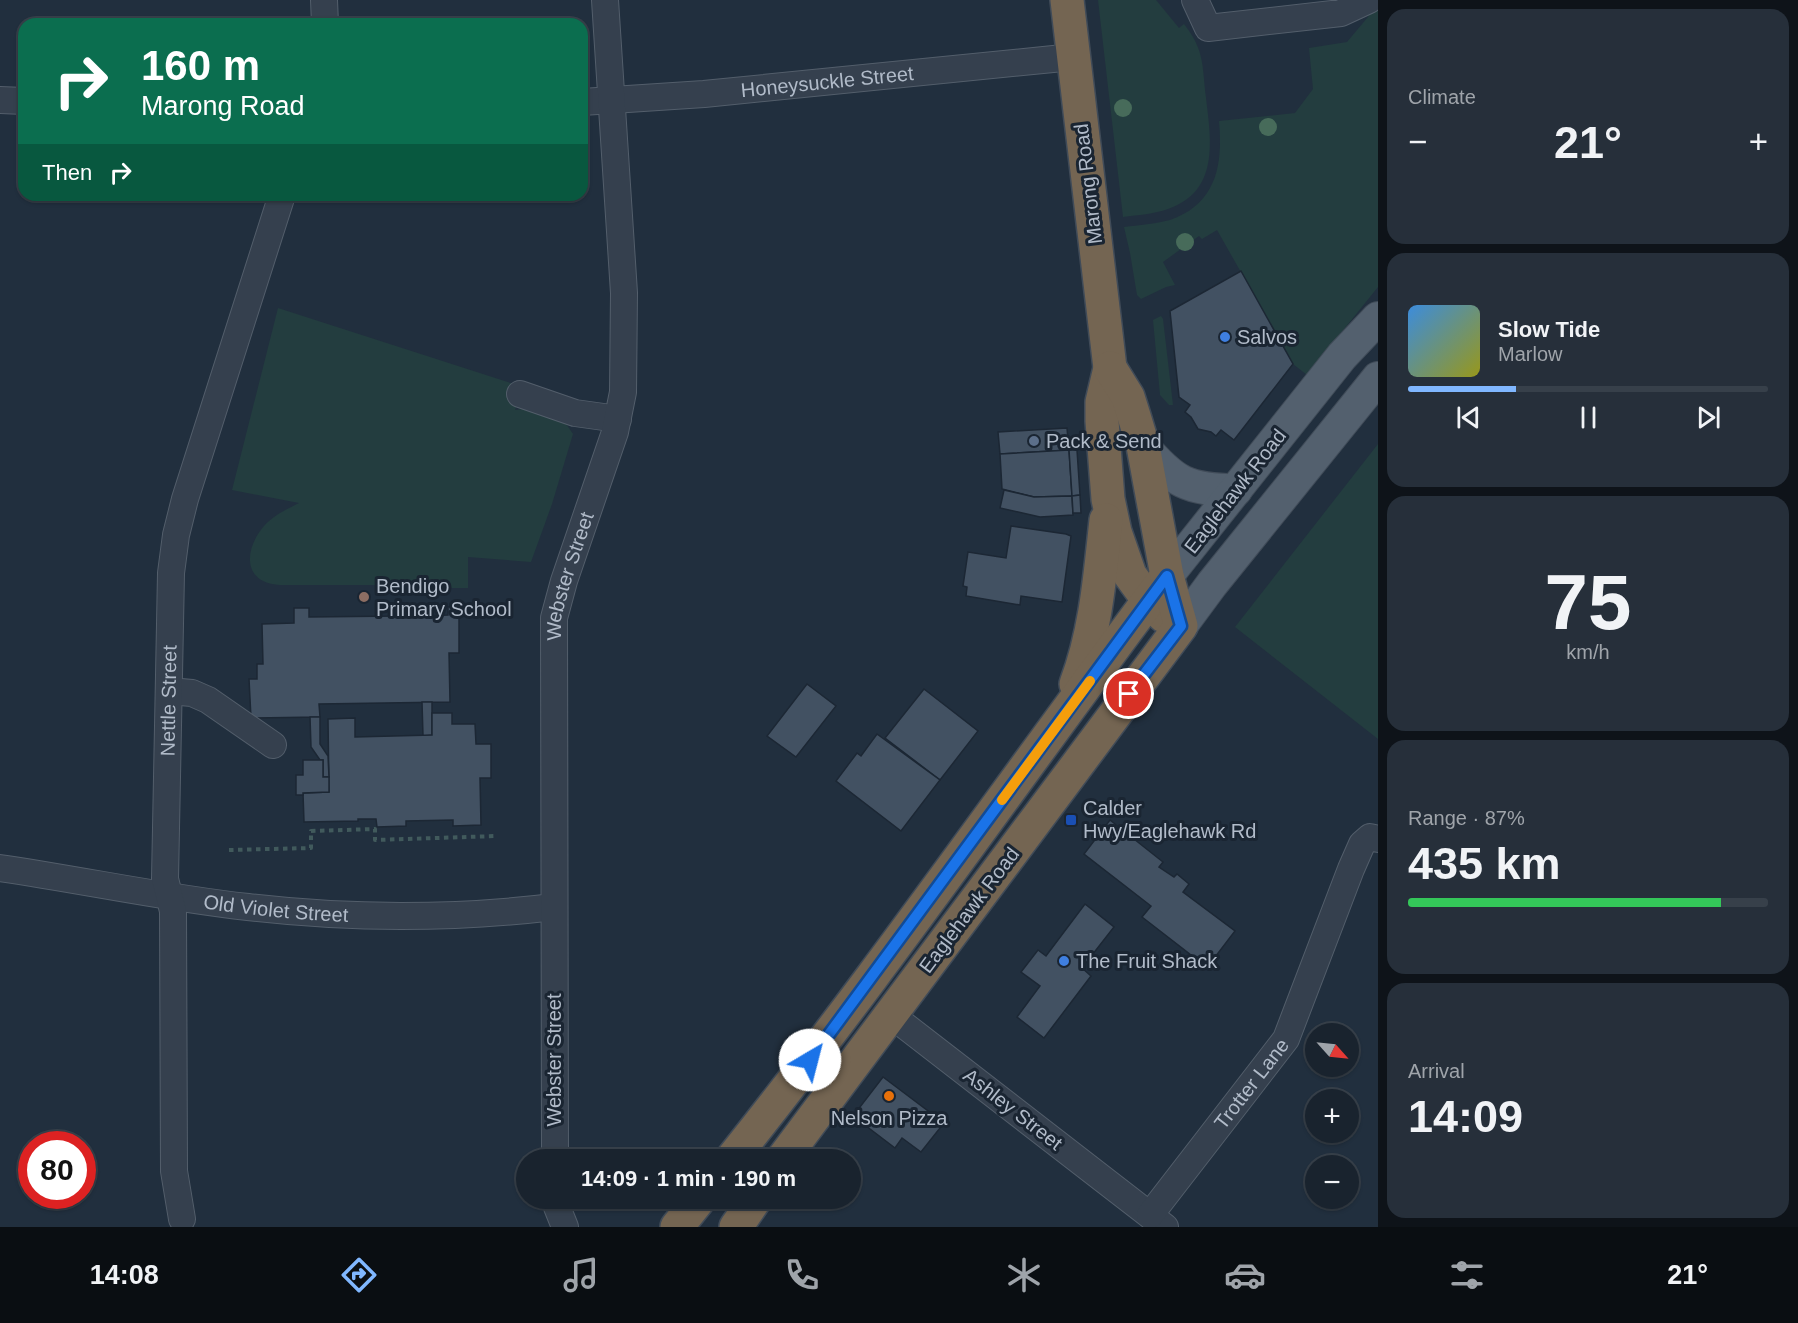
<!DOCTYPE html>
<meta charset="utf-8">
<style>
body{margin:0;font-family:Arial,sans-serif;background:#262f3a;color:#f1f3f6;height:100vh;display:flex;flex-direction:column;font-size:22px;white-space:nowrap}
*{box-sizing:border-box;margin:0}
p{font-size:20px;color:#9fa4aa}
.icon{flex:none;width:33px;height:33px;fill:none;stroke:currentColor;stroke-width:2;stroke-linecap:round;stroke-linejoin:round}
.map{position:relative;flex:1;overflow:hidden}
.panel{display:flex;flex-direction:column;gap:9px;padding:9px;background:#0e1319;width:420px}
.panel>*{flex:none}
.guide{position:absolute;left:18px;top:18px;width:570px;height:183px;border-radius:18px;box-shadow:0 2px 4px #0004,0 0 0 2px #37404a;background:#0b6e4f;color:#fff;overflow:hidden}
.needle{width:39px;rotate:117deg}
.buttons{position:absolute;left:1305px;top:1023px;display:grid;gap:12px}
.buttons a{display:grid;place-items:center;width:54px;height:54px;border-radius:50%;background:#19232e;box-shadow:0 2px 4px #0004,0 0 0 2px #37404a;font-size:30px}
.speed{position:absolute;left:18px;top:1131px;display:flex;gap:12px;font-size:30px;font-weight:700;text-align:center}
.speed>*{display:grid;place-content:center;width:78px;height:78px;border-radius:50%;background:#19232e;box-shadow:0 2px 4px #0004,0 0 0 2px #37404a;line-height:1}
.speed .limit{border:9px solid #d22;background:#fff;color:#111}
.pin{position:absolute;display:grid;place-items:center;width:51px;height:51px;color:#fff;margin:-26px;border:3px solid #fff;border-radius:50%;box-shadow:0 2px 6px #0007}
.me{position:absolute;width:66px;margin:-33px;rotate:37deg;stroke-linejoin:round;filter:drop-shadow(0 0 4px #0008)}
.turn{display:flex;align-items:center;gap:21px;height:126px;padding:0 24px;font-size:27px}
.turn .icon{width:78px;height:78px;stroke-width:2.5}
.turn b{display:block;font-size:42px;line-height:51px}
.then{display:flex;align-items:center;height:57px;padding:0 24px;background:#0003;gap:12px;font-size:22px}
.big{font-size:45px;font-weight:700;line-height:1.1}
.panel .card{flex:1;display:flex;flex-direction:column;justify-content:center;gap:9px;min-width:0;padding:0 21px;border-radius:18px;background:#262f3a}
.panel .dial{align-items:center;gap:0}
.dial b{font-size:78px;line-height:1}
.song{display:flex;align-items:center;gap:18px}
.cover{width:72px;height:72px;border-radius:9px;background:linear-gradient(135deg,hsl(210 70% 55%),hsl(60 70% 35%))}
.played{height:6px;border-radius:3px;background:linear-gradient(90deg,#80b7ff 30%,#37404a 30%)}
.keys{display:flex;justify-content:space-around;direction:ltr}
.heat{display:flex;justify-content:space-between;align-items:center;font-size:33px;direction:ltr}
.charge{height:9px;border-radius:4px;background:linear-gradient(90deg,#34c759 87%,#37404a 0)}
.trip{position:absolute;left:516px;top:1149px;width:345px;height:60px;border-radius:30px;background:#19232e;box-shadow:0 2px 4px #0004,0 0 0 2px #37404a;font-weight:700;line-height:60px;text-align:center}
.menu{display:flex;height:96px;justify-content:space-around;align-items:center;background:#0a0e12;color:#9fa4aa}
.menu .icon{width:42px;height:42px}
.menu .current{color:#80b7ff}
.menu b{font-size:27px;color:#f1f3f6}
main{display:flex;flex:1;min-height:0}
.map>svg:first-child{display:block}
.green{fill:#233d3f}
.building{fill:#425162;stroke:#1c2734;stroke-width:1.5}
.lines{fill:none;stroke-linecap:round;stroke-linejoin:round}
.minor-casing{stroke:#535e6b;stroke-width:28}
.major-casing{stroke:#414c59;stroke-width:34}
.highway-casing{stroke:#404b58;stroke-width:36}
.path{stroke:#415a5c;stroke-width:4;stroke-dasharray:4.5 4.5;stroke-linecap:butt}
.minor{stroke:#35404e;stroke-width:26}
.major{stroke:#53606e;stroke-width:32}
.highway{stroke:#746552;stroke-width:33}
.tree{fill:#476b5a}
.route-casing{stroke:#114b97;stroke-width:15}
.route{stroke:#1a73e8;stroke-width:10}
.slow{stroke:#f59e0b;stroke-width:10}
.shop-dot{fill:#3f7fe0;stroke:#1a2532;stroke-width:2}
.service-dot{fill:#5c6f8a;stroke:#1a2532;stroke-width:2}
.education-dot{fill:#8d6e63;stroke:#1a2532;stroke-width:2}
.transit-dot{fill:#1a4fb4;stroke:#1a2532;stroke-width:2}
.food-dot{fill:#e8710a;stroke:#1a2532;stroke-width:2}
.labels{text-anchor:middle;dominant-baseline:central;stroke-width:6;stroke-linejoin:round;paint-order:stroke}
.street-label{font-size:20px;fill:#b1bbc9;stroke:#1a2532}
.poi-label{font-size:20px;fill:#b1bbc9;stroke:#1a2532;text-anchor:start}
</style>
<main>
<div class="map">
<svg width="1378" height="1227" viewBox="0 0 1378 1227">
<rect width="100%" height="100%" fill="#212f3e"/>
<g class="green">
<path d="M1098,0H1156L1179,28L1184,24C1205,51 1202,65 1206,98C1211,140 1220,191 1168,209C1154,214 1138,215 1123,217Z"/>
<path d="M1373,11H1378V287L1307,375L1293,364L1217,230L1202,239L1199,236L1163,262L1175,285L1166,287L1141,299L1137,295L1130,253L1124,227C1139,225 1155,224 1170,220C1217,204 1223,164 1219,121L1295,113L1313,89L1309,48L1347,42Z"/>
<path d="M278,308L523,387L515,410L537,407L558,412L573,434L552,504L531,562L468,557V588H429L428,585H280C242,583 244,549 264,526C274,515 287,509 299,503L232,490Z"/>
<path d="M1161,316L1163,319L1173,405H1169L1160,395L1153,320Z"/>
<path d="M1378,444V739L1235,627Z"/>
</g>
<g class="building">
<path d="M1241,271L1293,364L1234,440L1221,430L1216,436L1211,432L1198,429L1191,417L1185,412L1190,405L1179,397L1170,311Z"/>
<path d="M1067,428L1069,450L1000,454L998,432Z"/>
<path d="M1069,450L1072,496L1034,497L1002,489L1000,454Z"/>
<path d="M1069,450H1077L1080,495L1072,496Z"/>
<path d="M1004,490L1034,497L1072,496L1073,515L1040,517L1000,508Z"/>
<path d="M1080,495L1081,513H1073L1072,496Z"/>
<path d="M1011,526L1066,534L1071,536L1062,602L1021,596L1020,605L966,596L967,587L963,586L968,552L1006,558Z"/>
<path d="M459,606V653H449L450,702L319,704L320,717L251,718L249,679H257V664H263L262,624L294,623V608H309V617L398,616V607H418V616L448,615V607Z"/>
<path d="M807,684L836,706L796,757L767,736Z"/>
<path d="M924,689L978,731L940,780L885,738Z"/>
<path d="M422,702H432V735L423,736Z"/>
<path d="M432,713H452V724H475L476,744H491V778H480L481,825L453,826V820L406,821V826L377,827L376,819H358V821L304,822L303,793L329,792L328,719L355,718V737L432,735Z"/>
<path d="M310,717H320V744L328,756L329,777H323V760H320L311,747Z"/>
<path d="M877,734L940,780L901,831L836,781L857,753L861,756Z"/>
<path d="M303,760H323V777H329V792L303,793V795H296V775H303Z"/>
<path d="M1110,820L1163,862L1159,867L1174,877L1177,874L1189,884L1183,892L1235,931L1209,965L1195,958L1142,917L1151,906L1084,854Z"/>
<path d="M1085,904L1114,927L1082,968L1091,976L1044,1038L1017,1017L1040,986L1021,972L1038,950L1046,956Z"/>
<path d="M883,1077L944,1123L921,1152L902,1138L895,1148L853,1116Z"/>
</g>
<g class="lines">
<defs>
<g id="minor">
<path d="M324,0L325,24"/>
<path d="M1195,0L1208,28L1341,13L1369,0"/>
<path d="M0,100L24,101"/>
<path id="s1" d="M582,102L704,94L1073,57"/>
<path d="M520,394L575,413L618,419"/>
<path d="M169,691L192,693L208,700L273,745"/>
<path id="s2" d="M0,868C83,880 165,898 248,907C350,919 452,919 554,907"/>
<path d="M891,1015L1165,1227"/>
<path id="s3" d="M555,1160L554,618L564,581L615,432L623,392L624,293L605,0"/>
<path d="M556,1198L557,1207L565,1227"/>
<path id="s4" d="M1150,1215L1286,1039L1351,869L1362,844L1370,837L1378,839"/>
<path id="s5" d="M182,1219L174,1171L173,911L165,879L171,573L176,535L185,499L282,195"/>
</g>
<g id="major">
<path d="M1143,446C1174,482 1187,490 1236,490"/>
<path d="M1167,576L1342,356L1378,318"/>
<path d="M1181,626L1212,584L1378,378"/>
</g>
<g id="highway">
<path d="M1067,0L1110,368L1102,402V421L1108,499L1115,532L1130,575L1149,601L1164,616"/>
<path d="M1076,684C1096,631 1100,575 1106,520"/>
<path d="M731,1160C883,970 1021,770 1167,576"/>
<path d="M782,1160L1181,626L1167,576L1143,446L1134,416L1128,397L1110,368"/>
<path d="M677,1227L700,1198"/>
<path d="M736,1227L756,1198"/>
</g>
</defs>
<use href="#minor" class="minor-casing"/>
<use href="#major" class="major-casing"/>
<use href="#highway" class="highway-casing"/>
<path class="path" d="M229,850L311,848V831L375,829V840L497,836"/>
<use href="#minor" class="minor"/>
<use href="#major" class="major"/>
<use href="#highway" class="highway"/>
</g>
<g class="tree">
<circle cx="1123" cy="108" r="9"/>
<circle cx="1268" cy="127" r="9"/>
<circle cx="1185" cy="242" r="9"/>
</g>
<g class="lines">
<defs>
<path id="route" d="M810,1060L1167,576L1181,626L1129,694"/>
</defs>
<use href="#route" class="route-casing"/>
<use href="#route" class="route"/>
<path class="slow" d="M1002,800L1090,681"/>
</g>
<g class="shop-dot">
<circle cx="1225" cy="337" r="6"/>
<circle cx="1064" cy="961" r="6"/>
</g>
<circle class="service-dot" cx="1034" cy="441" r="6"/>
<circle class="education-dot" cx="364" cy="597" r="6"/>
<rect class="transit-dot" x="1065" y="814" width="12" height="12" rx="3"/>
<circle class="food-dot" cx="889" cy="1096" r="6"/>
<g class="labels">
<g class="street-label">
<text stroke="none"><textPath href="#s1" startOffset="246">Honeysuckle Street</textPath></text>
<text transform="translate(1088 184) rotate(-97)">Marong Road</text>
<text transform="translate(1235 491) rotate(-52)">Eaglehawk Road</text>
<text stroke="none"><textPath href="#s3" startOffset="586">Webster Street</textPath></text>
<text stroke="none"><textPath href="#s5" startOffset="520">Nettle Street</textPath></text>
<text stroke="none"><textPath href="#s2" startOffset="279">Old Violet Street</textPath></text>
<text transform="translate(969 910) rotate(-53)">Eaglehawk Road</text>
<text transform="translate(554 1060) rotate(-90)">Webster Street</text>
<text stroke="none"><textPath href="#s4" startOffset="166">Trotter Lane</textPath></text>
<text transform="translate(1013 1109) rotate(38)">Ashley Street</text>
</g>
<g class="poi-label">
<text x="1237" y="337">Salvos</text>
<text x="1046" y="441">Pack &amp; Send</text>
<text x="376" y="586">Bendigo<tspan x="376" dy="23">Primary School</tspan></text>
<text x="1083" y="808">Calder<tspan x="1083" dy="23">Hwy/Eaglehawk Rd</tspan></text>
<text x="1076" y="961">The Fruit Shack</text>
<text x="889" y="1118" text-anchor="middle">Nelson Pizza</text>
</g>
</g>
</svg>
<div class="buttons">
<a><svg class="needle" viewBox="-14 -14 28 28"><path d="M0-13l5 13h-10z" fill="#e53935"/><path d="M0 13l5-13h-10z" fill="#9fa4aa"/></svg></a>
<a>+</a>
<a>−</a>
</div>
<div class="speed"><div class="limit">80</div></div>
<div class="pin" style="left:1129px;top:694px;background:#d93025"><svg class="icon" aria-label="arrive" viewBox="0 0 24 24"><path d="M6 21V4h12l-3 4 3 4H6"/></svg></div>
<svg class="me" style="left:810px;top:1060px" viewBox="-20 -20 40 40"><circle r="19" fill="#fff"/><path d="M0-13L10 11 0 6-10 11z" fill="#1a73e8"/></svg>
<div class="trip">14:09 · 1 min · 190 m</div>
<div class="guide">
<div class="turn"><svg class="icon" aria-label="right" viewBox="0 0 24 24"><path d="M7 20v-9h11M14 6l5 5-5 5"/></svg><div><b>160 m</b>Marong Road</div></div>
<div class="then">Then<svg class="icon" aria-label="right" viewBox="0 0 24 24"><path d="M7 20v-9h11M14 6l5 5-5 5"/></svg></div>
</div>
</div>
<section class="panel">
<div class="card"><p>Climate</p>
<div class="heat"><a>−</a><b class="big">21°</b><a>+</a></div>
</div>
<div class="card">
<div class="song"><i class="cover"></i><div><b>Slow Tide</b><p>Marlow</p></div></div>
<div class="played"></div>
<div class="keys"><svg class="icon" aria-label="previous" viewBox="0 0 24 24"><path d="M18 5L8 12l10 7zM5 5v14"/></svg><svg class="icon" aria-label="pause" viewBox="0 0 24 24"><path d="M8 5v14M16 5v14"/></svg><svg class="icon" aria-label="next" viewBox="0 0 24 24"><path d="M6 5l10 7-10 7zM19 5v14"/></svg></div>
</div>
<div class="card dial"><b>75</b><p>km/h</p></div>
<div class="card"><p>Range · 87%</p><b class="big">435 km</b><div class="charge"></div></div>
<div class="card"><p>Arrival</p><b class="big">14:09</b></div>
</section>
</main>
<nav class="menu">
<b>14:08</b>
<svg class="icon current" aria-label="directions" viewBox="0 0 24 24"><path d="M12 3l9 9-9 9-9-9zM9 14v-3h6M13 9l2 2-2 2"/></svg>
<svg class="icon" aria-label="music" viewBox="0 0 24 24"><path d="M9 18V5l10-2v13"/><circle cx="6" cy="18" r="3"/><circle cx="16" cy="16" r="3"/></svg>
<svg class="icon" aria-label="phone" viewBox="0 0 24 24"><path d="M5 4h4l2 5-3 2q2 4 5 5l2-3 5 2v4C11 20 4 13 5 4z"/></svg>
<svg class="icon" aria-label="climate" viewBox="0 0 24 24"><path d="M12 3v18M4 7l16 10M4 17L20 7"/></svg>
<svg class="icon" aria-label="car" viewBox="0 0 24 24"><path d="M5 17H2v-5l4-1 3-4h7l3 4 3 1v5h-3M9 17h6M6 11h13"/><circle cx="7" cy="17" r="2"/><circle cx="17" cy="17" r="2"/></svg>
<svg class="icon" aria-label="filters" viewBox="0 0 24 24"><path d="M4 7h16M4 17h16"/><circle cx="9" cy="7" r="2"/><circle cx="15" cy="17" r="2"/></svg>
<b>21°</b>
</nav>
